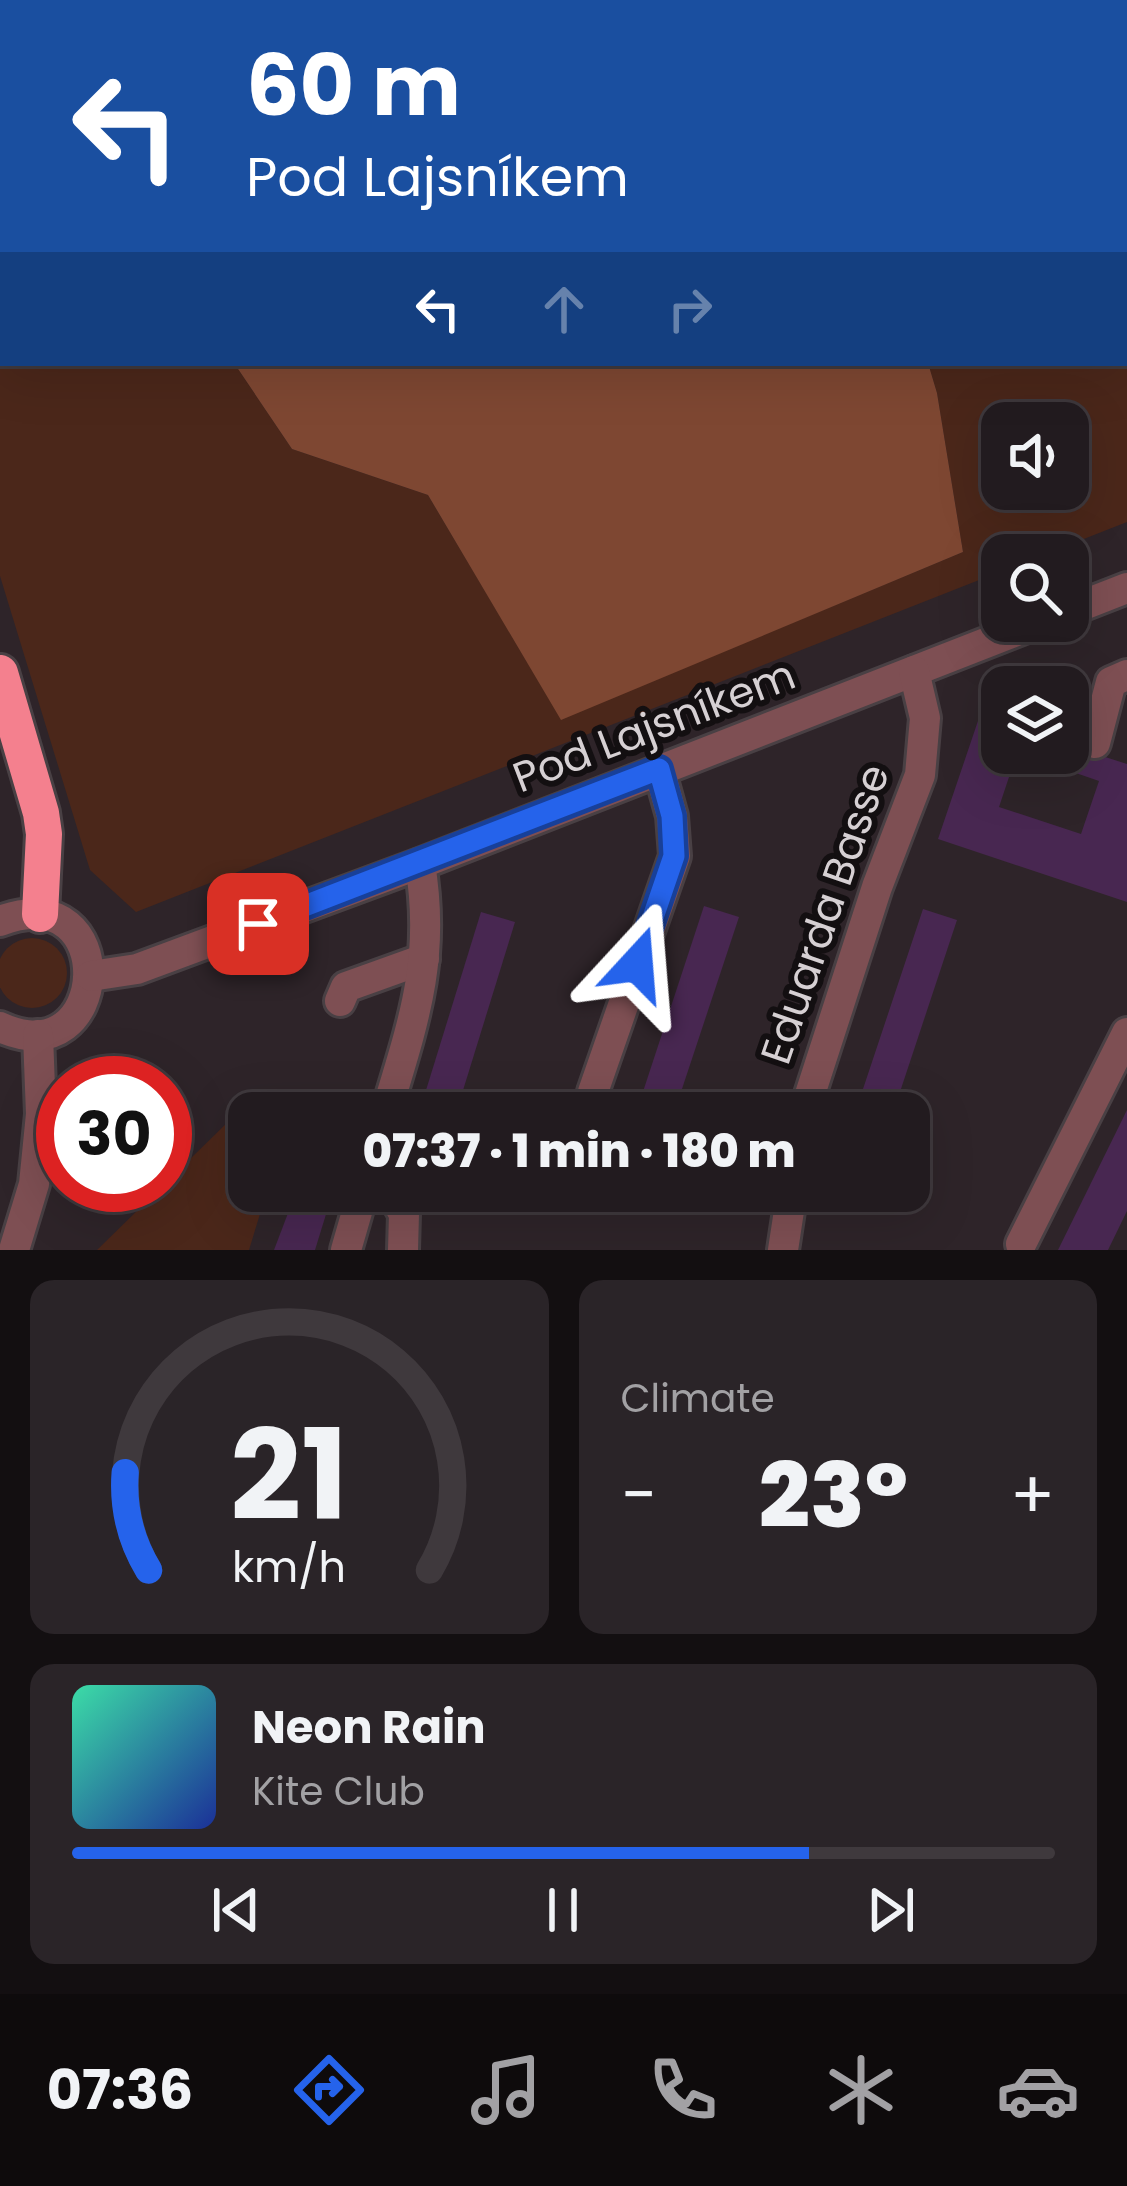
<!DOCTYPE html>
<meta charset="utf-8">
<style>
body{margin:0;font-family:Poppins,sans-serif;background:#2a2428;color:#f1f3f6;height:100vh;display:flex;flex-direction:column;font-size:45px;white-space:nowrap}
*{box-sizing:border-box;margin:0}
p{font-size:39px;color:#a2a1a4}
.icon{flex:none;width:66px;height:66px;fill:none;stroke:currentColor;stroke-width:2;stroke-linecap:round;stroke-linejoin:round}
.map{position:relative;height:1250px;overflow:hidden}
.details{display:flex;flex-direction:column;gap:30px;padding:30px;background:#130f11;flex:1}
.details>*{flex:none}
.banner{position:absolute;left:0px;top:0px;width:1128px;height:366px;box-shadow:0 12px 48px #0002,0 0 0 3px #3f393d;background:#1a4fa0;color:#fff;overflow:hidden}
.controls{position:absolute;left:981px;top:402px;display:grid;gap:24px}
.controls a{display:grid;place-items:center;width:108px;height:108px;border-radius:24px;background:#221b1f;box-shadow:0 12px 48px #0002,0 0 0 3px #3f393d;font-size:60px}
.speed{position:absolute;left:36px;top:1056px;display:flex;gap:24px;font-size:60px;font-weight:700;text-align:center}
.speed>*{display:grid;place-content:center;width:156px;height:156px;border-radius:50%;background:#221b1f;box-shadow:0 12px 48px #0002,0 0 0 3px #3f393d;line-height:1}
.speed .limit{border:18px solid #d22;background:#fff;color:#111}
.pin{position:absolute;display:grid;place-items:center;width:102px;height:102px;color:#fff;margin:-51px;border-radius:24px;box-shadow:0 6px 18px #0006}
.me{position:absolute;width:132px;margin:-66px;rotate:19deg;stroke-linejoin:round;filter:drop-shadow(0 0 9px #0008)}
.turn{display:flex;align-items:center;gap:42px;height:252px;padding:0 48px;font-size:54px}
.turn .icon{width:156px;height:156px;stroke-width:2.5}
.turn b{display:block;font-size:84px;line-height:102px}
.lanes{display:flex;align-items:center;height:114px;padding:0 48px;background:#0003;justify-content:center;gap:60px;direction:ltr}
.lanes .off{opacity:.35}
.big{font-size:90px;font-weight:800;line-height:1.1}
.details .card{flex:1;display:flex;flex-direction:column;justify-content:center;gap:18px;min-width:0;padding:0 42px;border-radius:24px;background:#2a2428}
.details .dial{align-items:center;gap:0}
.dial svg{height:312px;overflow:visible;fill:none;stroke:#3f393d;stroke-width:7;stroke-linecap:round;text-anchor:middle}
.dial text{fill:#f1f3f6;stroke:none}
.song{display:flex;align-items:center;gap:36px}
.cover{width:144px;height:144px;border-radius:18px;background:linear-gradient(135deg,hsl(160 70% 55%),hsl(230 70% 35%))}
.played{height:12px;border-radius:6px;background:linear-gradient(90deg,#2563eb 75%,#3f393d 75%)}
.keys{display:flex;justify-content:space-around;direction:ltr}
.heat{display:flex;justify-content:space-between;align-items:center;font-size:66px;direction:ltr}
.details .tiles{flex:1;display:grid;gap:30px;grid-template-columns:1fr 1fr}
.card:last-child{grid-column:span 2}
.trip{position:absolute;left:228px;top:1092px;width:702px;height:120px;border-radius:24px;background:#221b1f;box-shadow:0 12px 48px #0002,0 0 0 3px #3f393d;font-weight:800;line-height:120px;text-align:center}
.tabs{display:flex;height:192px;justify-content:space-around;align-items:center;background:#0e0b0c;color:#a2a1a4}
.tabs .icon{width:84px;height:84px}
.tabs .active{color:#2563eb}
.tabs b{font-size:54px;color:#f1f3f6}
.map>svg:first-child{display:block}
.green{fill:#4b271a;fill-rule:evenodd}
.forest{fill:#7e4732}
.building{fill:#482751}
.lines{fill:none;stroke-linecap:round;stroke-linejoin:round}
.minor-casing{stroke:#494044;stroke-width:36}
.highway-casing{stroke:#494044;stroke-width:42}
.minor{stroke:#7e4f53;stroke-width:30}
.highway{stroke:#f4808e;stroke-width:36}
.route-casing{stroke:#184099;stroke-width:30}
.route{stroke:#2563eb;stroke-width:21}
.labels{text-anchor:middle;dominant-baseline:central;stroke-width:12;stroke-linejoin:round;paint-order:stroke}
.street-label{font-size:42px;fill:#d6d0d3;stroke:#130f11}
</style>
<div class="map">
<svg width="1127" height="1250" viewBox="0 0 1127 1250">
<rect width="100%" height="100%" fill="#2e2429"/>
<g class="green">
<path d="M0,0L120,3H3V363H234L292,449L428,495L561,719L963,552L937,393L928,363H1125V3H981L1127,0V522L1043,555H1002V571L136,912L90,870L0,576ZM1002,423H1068V489H1002Z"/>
<circle cx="32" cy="973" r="35"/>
<path d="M232,1118L249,1122V1191H267L249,1250H97Z"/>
</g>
<g class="forest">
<path d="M120,0H982L120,3Z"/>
<path d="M234,363H928L937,393L963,552L561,720L428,495L292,449Z"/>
</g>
<g class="building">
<path d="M980,715L1002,722V753H1017L999,807L1081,834L1099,781L1018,753H1068V745L1127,764V902L938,839Z"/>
<path d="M704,906L739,917L674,1113H636Z"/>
<path d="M923,909L957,920L893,1113H855Z"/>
<path d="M481,912L515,922L456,1113H419Z"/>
<path d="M1127,1110V1211L1108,1250H1058Z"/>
<path d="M293,1200L327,1211L315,1250H274Z"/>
</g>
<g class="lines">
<defs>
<g id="minor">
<path d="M1068,611L1127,588"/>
<path d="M1095,743L1111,682L1127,675"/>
<path d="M0,921C123,874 112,1079 0,1027"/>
<path d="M91,976L137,969L420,864L1042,621"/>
<path d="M340,1001L346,987L424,959"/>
<path d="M593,1092L675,856L672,816L659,769"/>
<path d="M386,1113C413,1023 436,959 420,864"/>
<path d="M804,1113L877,887L920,775L925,718L914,671"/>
<path d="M391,1191L404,1214L403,1250"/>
<path d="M1021,1244L1127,1033"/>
<path d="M14,1250L34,1184L41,1114L38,1035"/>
<path d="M346,1250L363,1191"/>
<path d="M783,1250L792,1191"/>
</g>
<path id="highway" d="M0,673L41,813L44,834L40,914"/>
</defs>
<use href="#minor" class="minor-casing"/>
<use href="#highway" class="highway-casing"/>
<use href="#minor" class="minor"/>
<use href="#highway" class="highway"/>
</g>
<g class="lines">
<defs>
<path id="route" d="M258,924L659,769L672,816L674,856L637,964"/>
</defs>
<use href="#route" class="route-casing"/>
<use href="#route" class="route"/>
</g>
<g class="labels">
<g class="street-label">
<text transform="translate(654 726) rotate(-21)">Pod Lajsníkem</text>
<text transform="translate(825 914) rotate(-71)">Eduarda Basse</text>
</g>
</g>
</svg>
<div class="controls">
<a><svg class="icon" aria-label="sound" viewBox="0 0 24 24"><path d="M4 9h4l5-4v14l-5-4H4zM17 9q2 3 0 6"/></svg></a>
<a><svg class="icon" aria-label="search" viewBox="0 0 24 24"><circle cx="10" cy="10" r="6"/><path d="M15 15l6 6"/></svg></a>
<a><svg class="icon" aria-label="layers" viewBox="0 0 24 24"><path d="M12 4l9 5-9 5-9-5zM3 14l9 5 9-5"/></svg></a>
</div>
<div class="speed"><div class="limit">30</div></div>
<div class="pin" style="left:258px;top:924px;background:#d93025"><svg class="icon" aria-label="arrive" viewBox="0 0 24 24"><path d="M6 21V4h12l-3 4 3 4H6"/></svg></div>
<svg class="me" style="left:637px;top:964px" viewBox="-20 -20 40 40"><path d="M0-17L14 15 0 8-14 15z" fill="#2563eb" stroke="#fff" stroke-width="4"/></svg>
<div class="trip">07:37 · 1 min · 180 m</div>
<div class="banner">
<div class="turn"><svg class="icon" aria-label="left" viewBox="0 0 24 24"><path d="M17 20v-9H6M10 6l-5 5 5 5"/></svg><div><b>60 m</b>Pod Lajsníkem</div></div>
<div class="lanes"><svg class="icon" aria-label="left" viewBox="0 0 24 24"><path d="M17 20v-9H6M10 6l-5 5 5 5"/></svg><svg class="icon off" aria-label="ahead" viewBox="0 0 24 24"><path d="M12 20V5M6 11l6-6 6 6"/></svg><svg class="icon off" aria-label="right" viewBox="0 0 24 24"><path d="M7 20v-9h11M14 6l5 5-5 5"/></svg></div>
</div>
</div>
<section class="details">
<div class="tiles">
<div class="card dial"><svg viewBox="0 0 100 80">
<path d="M14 69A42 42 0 1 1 86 69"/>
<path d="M14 69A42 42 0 0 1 8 44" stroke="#2563eb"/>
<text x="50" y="56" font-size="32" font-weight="700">21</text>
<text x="50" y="72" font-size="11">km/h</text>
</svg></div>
<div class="card"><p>Climate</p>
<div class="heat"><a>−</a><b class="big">23°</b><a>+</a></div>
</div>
<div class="card">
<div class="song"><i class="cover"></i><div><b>Neon Rain</b><p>Kite Club</p></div></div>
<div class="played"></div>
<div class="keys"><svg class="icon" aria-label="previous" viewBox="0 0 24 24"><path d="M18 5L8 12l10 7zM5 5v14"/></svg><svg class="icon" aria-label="pause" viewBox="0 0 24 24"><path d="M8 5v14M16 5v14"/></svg><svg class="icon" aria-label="next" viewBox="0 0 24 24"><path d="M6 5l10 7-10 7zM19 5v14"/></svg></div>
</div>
</div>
</section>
<nav class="tabs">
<b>07:36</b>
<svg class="icon active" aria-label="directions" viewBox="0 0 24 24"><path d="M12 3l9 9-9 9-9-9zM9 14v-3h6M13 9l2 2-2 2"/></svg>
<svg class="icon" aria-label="music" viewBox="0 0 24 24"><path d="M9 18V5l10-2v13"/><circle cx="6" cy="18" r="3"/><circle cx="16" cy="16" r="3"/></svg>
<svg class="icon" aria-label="phone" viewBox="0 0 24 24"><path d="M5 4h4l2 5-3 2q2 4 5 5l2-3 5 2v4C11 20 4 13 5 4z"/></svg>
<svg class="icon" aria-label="climate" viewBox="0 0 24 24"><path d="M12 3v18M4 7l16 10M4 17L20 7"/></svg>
<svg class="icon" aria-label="car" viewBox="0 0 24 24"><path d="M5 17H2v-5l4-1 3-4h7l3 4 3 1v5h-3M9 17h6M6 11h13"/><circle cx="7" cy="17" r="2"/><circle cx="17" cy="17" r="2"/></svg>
</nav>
